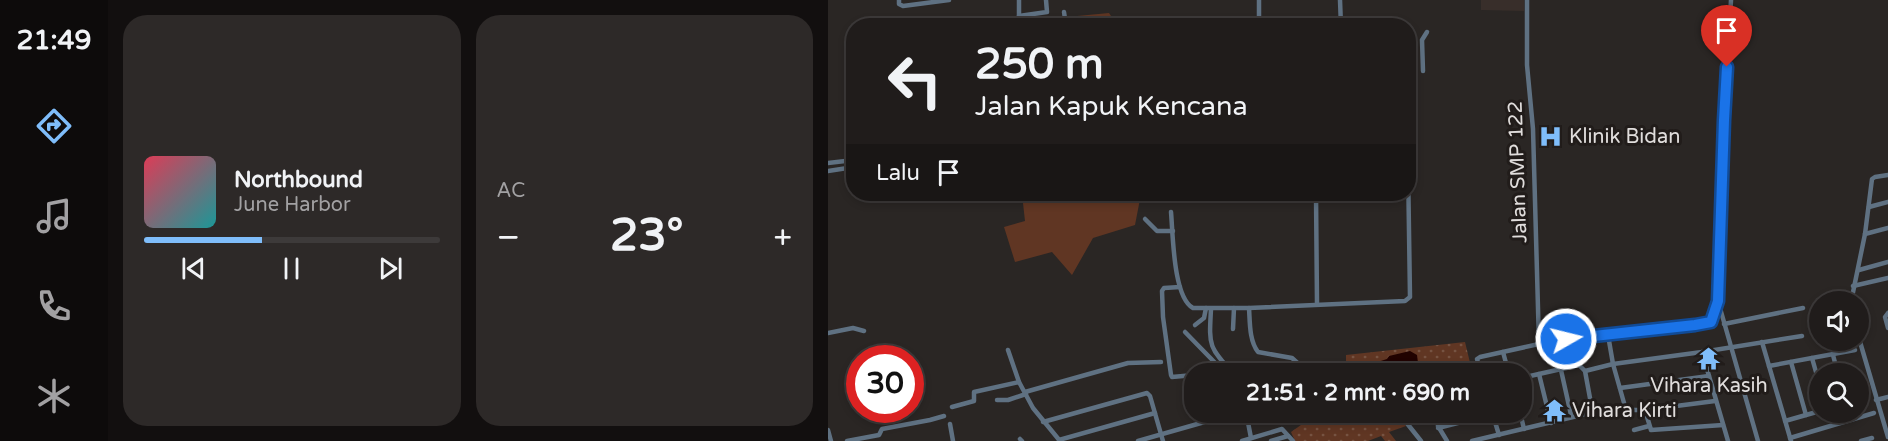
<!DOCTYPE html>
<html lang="id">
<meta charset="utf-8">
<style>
body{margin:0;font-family:"Varela Round",sans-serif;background:#2d2928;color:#f1f3f6;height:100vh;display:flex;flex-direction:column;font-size:22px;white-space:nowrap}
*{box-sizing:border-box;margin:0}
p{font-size:20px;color:#a2a1a3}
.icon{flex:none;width:33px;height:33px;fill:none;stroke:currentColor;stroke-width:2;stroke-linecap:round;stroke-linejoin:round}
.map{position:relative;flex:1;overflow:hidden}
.drawer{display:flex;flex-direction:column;gap:15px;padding:15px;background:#120f0f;width:720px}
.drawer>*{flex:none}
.guide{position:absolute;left:18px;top:18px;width:570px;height:183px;border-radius:24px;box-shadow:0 3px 9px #0003,0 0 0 2px #3d3a3a;background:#201c1b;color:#f1f3f6;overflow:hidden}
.buttons{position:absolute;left:981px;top:291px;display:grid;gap:12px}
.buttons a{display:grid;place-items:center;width:60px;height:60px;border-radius:50%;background:#201c1b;box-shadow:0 3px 9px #0003,0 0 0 2px #3d3a3a;font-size:30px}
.speed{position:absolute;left:18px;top:345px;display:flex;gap:12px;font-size:30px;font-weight:700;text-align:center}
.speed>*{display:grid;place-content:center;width:78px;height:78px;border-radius:50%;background:#201c1b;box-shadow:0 3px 9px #0003,0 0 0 2px #3d3a3a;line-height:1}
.speed .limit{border:9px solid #d22;background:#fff;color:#111}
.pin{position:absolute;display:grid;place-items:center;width:51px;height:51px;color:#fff;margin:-62px -26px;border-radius:50% 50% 50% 0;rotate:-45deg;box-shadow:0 0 6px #0007}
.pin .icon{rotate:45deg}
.me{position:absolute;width:66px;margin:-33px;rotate:82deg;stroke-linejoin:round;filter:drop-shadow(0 0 4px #0008)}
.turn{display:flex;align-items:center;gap:21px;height:126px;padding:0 30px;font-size:27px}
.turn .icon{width:78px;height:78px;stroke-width:2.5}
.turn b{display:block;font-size:42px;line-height:51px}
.then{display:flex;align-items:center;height:57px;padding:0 30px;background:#0003;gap:12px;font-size:22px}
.big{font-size:45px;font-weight:700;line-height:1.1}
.drawer .card{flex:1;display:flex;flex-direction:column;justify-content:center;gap:9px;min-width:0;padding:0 21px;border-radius:24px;background:#2d2928}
.song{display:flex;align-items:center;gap:18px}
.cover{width:72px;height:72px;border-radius:9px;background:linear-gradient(135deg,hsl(350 70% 55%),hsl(180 70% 35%))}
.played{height:6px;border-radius:3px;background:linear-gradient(90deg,#7fbdfa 40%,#3d3a3a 40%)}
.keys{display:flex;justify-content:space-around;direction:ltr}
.heat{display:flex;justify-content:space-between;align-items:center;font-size:33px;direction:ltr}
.drawer .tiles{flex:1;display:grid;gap:15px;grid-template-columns:repeat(2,1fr)}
.trip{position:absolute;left:356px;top:363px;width:348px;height:60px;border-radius:24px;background:#201c1b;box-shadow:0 3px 9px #0003,0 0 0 2px #3d3a3a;font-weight:700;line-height:60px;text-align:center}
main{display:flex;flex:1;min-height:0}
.menu{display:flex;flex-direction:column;width:108px;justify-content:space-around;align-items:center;background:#0d0b0b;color:#a2a1a3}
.menu .icon{width:42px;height:42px}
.menu .current{color:#7fbdfa}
.menu b{font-size:27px;color:#f1f3f6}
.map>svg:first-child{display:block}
.built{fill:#382e2a}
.grass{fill:#603623}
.park{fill:url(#park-dots)}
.water{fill:#200200}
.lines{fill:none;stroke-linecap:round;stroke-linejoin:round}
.minor{stroke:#5f7182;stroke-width:4.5}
.route-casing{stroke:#114b97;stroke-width:15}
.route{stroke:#1a73e8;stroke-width:10}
.labels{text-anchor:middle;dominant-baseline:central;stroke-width:6;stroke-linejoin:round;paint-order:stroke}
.poi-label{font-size:20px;fill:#e0dddc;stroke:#211c1a;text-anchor:start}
.street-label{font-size:20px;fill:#e0dddc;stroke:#211c1a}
</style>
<main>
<nav class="menu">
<b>21:49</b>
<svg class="icon current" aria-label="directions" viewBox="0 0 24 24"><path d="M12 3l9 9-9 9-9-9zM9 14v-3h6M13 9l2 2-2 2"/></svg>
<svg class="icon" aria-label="music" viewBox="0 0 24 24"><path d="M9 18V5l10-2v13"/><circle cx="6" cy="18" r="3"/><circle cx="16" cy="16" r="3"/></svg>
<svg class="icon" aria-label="phone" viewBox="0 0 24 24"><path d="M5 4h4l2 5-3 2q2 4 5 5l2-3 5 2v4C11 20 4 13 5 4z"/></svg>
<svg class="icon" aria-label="climate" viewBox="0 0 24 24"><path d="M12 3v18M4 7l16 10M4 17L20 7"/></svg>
</nav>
<section class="drawer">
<div class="tiles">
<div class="card">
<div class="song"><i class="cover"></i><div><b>Northbound</b><p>June Harbor</p></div></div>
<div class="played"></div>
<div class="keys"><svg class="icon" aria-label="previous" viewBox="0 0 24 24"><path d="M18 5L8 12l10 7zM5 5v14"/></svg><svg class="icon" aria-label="pause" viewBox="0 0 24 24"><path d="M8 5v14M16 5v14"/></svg><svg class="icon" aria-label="next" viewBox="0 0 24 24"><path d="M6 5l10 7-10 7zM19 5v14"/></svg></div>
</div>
<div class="card"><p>AC</p>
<div class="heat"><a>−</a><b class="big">23°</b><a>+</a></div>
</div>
</div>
</section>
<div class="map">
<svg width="1060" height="441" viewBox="0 0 1060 441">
<defs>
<pattern id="park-dots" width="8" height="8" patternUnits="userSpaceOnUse" patternTransform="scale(1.5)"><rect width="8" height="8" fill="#603623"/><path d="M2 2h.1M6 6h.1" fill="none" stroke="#765342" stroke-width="1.8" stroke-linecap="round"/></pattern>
</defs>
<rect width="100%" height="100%" fill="#2a2624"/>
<path class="built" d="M653,0H696V11L653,10Z"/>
<g class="grass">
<path d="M281,13L289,25L175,26V23Z"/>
<path d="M194,194H313L307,225L265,238L244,275L224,252L187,262L176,227L197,221Z"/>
</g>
<g class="park">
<path d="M637,342L644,371L627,374L501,373L500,363L518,362V355Z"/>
<path d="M490,413H566L578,426L561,432L568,441H557L553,436L540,441H467L463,432Z"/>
</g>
<path class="water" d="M582,351L589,355L590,363L586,368L588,372L591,373H539L534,367L559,359L561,356Z"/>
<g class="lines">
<g class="minor">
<path d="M71,0V4L75,6L121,0"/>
<path d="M191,0V26"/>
<path d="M431,0V26"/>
<path d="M512,0L513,26"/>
<path d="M699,0V65L705,129L711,344"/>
<path d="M903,0L896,120L890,301L930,441"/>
<path d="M236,12L238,26"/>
<path d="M191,16L219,12L218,0"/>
<path d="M595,71L594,40L599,32"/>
<path d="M0,163L26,160"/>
<path d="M0,171L26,167"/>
<path d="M488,194L489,304"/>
<path d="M1041,207L1060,202"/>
<path d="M343,212C345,234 345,297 365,308H421L577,301L582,297L580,165"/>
<path d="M317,219L329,231H345"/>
<path d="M1037,234L1060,228"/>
<path d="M1031,270L1060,262"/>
<path d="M1025,286L1060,278"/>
<path d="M352,287L336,288L334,291L335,317L343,375L344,377L366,375"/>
<path d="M1023,302L1037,234L1044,179L1047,177L1060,175"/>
<path d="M421,308C422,322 421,340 430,352L464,358L474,367V371L471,374"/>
<path d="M383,309C381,345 380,347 406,374"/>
<path d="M1060,313L1057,317L1060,328"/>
<path d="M896,324L975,308"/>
<path d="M367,325L376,318L378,308"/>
<path d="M405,329L406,308"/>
<path d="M357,332L398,374"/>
<path d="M0,333L25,328L36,331"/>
<path d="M780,335L785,364L798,410H817L887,401"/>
<path d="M1030,335L1060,437"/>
<path d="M934,342L963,441"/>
<path d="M180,350L191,382L205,408L232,441"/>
<path d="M675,352L681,374"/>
<path d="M874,352L900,441"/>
<path d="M1005,355L1010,374"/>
<path d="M984,358L992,386"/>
<path d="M963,362L978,415"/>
<path d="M941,366L1027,350"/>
<path d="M733,370L743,415L739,416"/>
<path d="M757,371L785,364L874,352L974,336"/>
<path d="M378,374L394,369"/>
<path d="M653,374L649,359L652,357L711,344L772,334L780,335L880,323L884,320L889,303"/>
<path d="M711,374L723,423"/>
<path d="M792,388L881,376"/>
<path d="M197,392L300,363L333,362"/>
<path d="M169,400H180L198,394"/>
<path d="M1048,400L1060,397"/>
<path d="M124,407L146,401V392L191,382"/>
<path d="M817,410L823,430L895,425"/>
<path d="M418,412L423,438"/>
<path d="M570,412L593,441"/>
<path d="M664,412L671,435"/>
<path d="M692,412L696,429"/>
<path d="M957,421L992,411"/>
<path d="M215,422L319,393L322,396L335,441"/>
<path d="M122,424L125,441"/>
<path d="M610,426L619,441"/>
<path d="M610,428L665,414"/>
<path d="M0,430L3,441"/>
<path d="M806,430L821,426"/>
<path d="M962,438L1046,413"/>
<path d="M192,439L194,441"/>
<path d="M231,440L327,413"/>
<path d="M19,441L51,435L54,429L102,420L116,416"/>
<path d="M310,441L380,421"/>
<path d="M414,441L454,429L465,441"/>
<path d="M443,441L460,436"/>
<path d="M644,441L762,413L764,409L757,371L751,365L693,378"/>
<path d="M1033,441L1044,438"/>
</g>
</g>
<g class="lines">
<defs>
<path id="route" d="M738,339L867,325L883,322L890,301L896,120L899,67"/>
</defs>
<use href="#route" class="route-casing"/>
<use href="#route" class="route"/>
</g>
<defs>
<symbol id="hospital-bare" viewBox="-9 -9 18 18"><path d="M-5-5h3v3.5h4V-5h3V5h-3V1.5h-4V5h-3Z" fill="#7fbdfa" stroke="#211c1a" stroke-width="2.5" paint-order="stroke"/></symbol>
<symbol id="temple-bare" viewBox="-9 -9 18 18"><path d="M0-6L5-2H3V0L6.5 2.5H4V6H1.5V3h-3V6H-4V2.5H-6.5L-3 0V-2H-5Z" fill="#7fbdfa" stroke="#211c1a" stroke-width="2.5" paint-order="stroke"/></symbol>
</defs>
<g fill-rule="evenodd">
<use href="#hospital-bare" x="706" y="120" width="33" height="33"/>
<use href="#temple-bare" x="864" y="342" width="33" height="33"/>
<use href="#temple-bare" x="710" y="394" width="33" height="33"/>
</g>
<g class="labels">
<g class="poi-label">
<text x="741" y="137">Klinik Bidan</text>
<text x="881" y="386" text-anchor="middle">Vihara Kasih</text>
<text x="744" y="411">Vihara Kirti</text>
</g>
<g class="street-label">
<text transform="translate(690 172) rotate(-92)">Jalan SMP 122</text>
</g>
</g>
</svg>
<div class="buttons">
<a><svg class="icon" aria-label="sound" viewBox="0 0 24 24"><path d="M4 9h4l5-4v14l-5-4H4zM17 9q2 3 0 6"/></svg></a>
<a><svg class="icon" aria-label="search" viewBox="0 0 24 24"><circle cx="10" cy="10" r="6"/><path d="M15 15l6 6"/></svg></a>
</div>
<div class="speed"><div class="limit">30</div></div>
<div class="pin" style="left:899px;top:67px;background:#d93025"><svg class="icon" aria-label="arrive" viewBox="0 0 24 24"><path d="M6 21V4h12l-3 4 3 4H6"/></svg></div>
<svg class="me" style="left:738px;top:339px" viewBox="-20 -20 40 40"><circle r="17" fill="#1a73e8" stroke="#fff" stroke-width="3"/><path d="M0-11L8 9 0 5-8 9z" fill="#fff"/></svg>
<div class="trip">21:51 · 2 mnt · 690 m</div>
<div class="guide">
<div class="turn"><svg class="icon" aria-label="left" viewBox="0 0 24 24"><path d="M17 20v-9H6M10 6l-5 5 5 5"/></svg><div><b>250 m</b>Jalan Kapuk Kencana</div></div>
<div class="then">Lalu<svg class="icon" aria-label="arrive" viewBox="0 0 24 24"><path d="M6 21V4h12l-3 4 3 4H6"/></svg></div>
</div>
</div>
</main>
